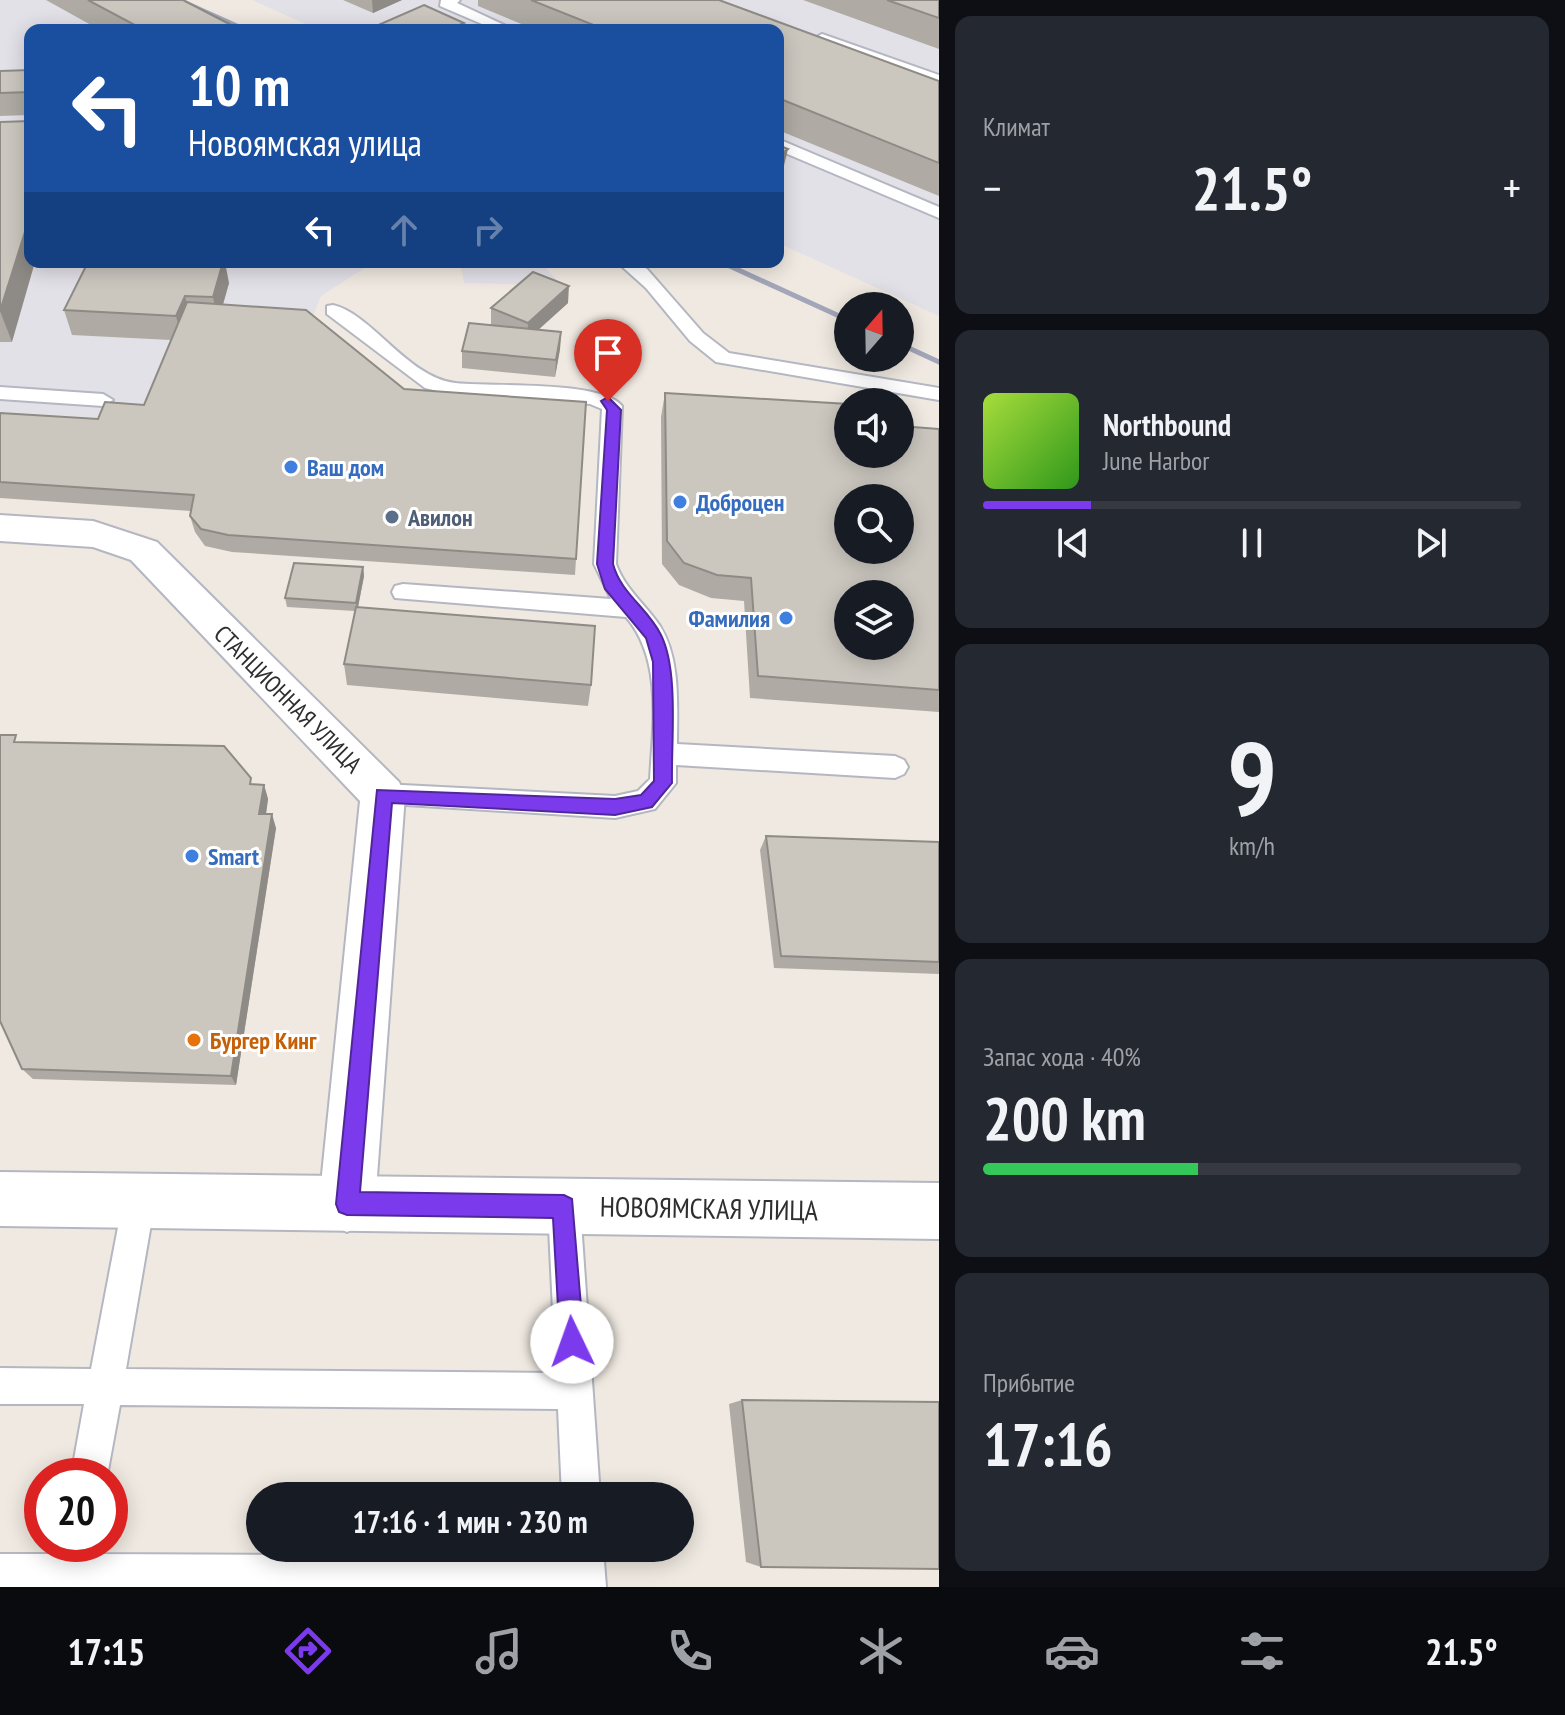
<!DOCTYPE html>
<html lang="ru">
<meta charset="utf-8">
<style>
body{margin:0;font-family:"PT Sans Narrow",sans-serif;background:#242831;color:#f1f3f6;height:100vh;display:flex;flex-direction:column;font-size:30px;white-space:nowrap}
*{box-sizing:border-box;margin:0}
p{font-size:26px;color:#9ea1a6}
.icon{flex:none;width:44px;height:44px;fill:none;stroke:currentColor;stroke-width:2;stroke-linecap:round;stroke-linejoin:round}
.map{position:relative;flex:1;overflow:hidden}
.side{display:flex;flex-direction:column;gap:16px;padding:16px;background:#0d0f14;width:626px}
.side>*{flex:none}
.hud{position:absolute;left:24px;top:24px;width:760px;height:244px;border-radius:16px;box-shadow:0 4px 20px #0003;background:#1a4fa0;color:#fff;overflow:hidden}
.needle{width:52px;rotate:20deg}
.tools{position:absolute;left:834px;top:292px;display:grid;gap:16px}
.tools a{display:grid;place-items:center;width:80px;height:80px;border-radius:50%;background:#171b24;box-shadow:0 4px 20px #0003;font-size:40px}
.speed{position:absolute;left:24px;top:1458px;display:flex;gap:16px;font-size:40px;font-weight:700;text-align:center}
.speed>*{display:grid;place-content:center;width:104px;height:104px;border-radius:50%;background:#171b24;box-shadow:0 4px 20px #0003;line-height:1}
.speed .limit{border:12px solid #d22;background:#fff;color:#111}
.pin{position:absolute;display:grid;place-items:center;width:68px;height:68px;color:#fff;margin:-82px -34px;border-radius:50% 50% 50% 0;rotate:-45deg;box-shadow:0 0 8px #0007}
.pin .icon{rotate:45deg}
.me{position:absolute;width:88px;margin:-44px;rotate:357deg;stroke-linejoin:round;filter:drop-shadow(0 0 6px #0008)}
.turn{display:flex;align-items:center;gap:28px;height:168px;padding:0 32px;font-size:36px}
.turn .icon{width:104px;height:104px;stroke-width:2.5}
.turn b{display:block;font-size:56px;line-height:68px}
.lanes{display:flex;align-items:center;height:76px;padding:0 32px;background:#0003;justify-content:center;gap:40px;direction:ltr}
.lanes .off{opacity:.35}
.big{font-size:60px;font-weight:700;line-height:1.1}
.side .widget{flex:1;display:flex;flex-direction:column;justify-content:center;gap:12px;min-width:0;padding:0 28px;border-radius:16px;background:#242831}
.side .dial{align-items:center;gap:0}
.dial b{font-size:104px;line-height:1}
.song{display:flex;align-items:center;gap:24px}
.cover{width:96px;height:96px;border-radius:12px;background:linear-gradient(135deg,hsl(80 70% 55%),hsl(110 70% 35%))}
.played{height:8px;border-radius:4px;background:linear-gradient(90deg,#7c3aed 20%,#363941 20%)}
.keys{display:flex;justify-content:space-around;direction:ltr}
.heat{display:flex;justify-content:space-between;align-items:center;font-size:44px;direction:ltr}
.charge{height:12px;border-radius:6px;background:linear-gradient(90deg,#34c759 40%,#363941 0)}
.trip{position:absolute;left:246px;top:1482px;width:448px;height:80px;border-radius:40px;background:#171b24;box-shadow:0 4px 20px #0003;font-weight:700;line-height:80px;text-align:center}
.menu{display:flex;height:128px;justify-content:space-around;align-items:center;background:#090b0e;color:#9ea1a6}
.menu .icon{width:56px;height:56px}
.menu .current{color:#7c3aed}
.menu b{font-size:36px;color:#f1f3f6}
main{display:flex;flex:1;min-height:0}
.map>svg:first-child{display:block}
.industrial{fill:#e3e1e8}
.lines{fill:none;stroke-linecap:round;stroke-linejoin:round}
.lane-casing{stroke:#b4b7c1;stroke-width:4}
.street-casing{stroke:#b4b7c1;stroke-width:4}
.secondary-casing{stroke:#b4b7c1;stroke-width:4}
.lane{fill:#fff;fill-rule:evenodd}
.street{fill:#fff;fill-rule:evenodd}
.secondary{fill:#fff;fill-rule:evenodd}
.rail-far1{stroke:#a3a6b8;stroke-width:4}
.rail{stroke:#a3a6b8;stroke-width:5}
.wall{fill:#afaba4}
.shaded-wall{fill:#8e8b86}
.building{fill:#cbc7bf;stroke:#8e8b86;stroke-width:2;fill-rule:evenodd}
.route{fill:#7c3aed;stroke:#51269a;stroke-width:2}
.shop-dot{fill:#3f7fe0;stroke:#fff;stroke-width:3}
.service-dot{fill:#5c6f8a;stroke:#fff;stroke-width:3}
.food-dot{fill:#e8710a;stroke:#fff;stroke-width:3}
.labels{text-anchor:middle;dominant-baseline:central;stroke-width:6;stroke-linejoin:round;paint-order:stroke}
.shop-label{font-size:24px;font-weight:bold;fill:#366cbe;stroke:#fff;text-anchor:start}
.service-label{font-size:24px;font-weight:bold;fill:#4e5e75;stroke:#fff;text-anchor:start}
.street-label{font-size:24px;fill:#2e2e2e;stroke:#fff}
.food-label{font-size:24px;font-weight:bold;fill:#c56008;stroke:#fff;text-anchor:start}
.near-street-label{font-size:28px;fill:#2e2e2e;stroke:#fff}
</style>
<main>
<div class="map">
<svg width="939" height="1587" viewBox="0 0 939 1587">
<rect width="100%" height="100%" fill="#efe9e1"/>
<g class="industrial">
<path d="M0,0H143L200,30H30V262H374L321,296L309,327L149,422L0,429Z"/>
<path d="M252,0H939V316L778,243V30H319Z"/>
<path d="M460,262H540L562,285L464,283Z"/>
</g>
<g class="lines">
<defs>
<g id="lane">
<path d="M441,0H460L457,3L515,30H496L440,6Z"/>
<path d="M822,34L939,75V84L817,41L815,38Z"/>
<path d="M778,139L939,207V218L778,150Z"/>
<path d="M617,262H637L647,269L703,333L729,353L939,388V400L716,362L690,341L646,288Z"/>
<path d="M333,305C372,314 407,377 455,383C489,387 602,380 622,406L616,564C625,589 645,604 660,626C681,659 677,707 677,744L895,756L904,760L908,767L904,774L895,778L676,765V783L655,809L615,818L374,803L370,795L374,787L383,784L615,796L638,791L650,779C653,726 663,660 626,617L395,598L392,592L395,586L403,584L611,599L594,564L602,409L590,404L454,395L425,388L327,314V306Z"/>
<path d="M0,387L103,394L113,400L103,406L0,399Z"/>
<path d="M139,1185L150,1190L155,1201L126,1369L556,1373L548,1207L552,1195L564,1191L576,1195L580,1207L600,1496H562L558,1409L120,1405L107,1476H71L84,1404H0V1368L91,1369L123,1201L128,1190Z"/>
<path d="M58,1544H96L94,1554L566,1556L565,1548H603L606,1587H0V1554H56Z"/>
</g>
<path id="street" d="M0,515L93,521L157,542L399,782L405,795L375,1204L366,1223L347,1232L328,1223L319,1204L360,801L131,560L93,547L0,541Z"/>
<path id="secondary" d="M0,1172L939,1183V1239L0,1226Z"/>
</defs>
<use href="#lane" class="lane-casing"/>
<use href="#street" class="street-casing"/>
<use href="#secondary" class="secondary-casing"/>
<use href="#lane" class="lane"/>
<use href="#street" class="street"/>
<use href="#secondary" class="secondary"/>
<path class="rail-far1" d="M180,0L247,30"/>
<g class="rail">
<path d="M721,262L848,320"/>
<path d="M900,344L939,362"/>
</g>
</g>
<g class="wall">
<path d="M46,0H183L241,30H100Z"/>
<path d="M343,0H402L373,13Z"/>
<path d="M478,0H719L939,81V196L778,130V30H536L478,6Z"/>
<path d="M803,0H939V49Z"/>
<path d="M30,70V115L0,116V71Z"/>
<path d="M0,122L12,342H0Z"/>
<path d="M229,283L223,305L576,559L575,575L232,552L205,546L195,532L190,516L191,511L0,498V413L98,419L144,405L171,340L72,335L64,310Z"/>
<path d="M568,303L538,330L561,332L560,349L555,377L462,368V351L493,326L491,325V308Z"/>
<path d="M665,393L848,454L939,429V712L750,698L744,601L711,598L679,585L662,564L661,417Z"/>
<path d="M363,567L364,576L358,607L591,685L588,706L347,685L344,664L355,611L287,607L285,598Z"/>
<path d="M20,742L253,784L264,785L268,799L266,814L276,828L236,1085L33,1079L22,1069Z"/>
<path d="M766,836L939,842V974L774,968L760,850Z"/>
<path d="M742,1400L761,1567L746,1562L729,1404Z"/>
</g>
<g class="shaded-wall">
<path d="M372,0H402L373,13Z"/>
<path d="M464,23V30H448Z"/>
<path d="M788,149L781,178L778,180V156Z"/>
<path d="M30,216V262H35L12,342L0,311Z"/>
<path d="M223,262H225L229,283L218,321L213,297Z"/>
<path d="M569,286L568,303L527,340L528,323Z"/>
<path d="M185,296L191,320L182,340L176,316Z"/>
<path d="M561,332L560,349L555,377L556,360Z"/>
<path d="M363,567L364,576L357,612L356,603Z"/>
<path d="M264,785L268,799L264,828L259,814Z"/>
<path d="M272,814L276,828L236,1085L231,1076Z"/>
</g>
<g class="building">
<path d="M88,0H183L241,30H144Z"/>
<path d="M531,0H719L939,81V163L778,98V30H606Z"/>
<path d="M887,0H939V18Z"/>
<path d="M424,5L464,23L448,30H367Z"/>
<path d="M30,70V92L0,93V71Z"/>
<path d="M30,121V216L0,311V122Z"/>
<path d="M778,145L788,149L778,156Z"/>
<path d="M88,262H223L213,297L185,296L176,316L64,310Z"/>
<path d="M533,272L569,286L528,323L491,308Z"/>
<path d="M187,302L306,310L404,389L586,402L576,559L228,535L201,529L190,516L194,495L0,482V413L98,419L105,402L144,405Z"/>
<path d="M469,323L561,332L556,360L462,351Z"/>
<path d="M665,393L848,404V454H900V426L939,429V690L758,676L751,578L717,575L684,563L667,541ZM848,498H900V550H848ZM848,594H900V646H848Z"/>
<path d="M294,563L363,567L356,603L285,598Z"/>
<path d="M356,607L595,626L591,685L344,664Z"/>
<path d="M0,735H16L14,742L224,746L251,778L250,784L264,785L259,814H272L231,1076L22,1069L0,1021Z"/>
<path d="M766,836L939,842V962L781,956Z"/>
<path d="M742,1400L939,1402V1569L761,1567Z"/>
</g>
<path class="route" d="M608,397L621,410L613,564C621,594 648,608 661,635C679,671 671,742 672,783L652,807L615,815L392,803L360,1192L564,1195L572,1199L584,1342L580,1350L572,1354L563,1350L560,1342L553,1218L347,1215L339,1212L336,1204L377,790L615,799L641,795L654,781L653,662L646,638L605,589L597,564L607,410L601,401Z"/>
<g class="shop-dot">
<circle cx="291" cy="467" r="8"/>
<circle cx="680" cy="502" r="8"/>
<circle cx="786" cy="618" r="8"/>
<circle cx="192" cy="856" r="8"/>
</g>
<circle class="service-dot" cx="392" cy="517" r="8"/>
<circle class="food-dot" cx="194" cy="1040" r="8"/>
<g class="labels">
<g class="shop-label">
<text x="307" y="467">Ваш дом</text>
<text x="696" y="502">Доброцен</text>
<text x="770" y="618" text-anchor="end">Фамилия</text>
<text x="208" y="856">Smart</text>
</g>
<g class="service-label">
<text x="408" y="517">Авилон</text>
</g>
<g class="street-label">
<text transform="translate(288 699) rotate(45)">СТАНЦИОННАЯ УЛИЦА</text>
</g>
<g class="food-label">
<text x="210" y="1040">Бургер Кинг</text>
</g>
<g class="near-street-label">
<text transform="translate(709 1208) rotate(1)">НОВОЯМСКАЯ УЛИЦА</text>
</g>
</g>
</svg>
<div class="tools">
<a><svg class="needle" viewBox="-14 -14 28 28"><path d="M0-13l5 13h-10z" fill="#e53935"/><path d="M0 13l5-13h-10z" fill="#9ea1a6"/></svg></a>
<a><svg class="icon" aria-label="sound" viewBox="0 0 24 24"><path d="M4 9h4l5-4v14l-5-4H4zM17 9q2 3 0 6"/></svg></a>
<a><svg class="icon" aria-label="search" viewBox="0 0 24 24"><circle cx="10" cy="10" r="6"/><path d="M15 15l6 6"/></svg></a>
<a><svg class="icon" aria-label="layers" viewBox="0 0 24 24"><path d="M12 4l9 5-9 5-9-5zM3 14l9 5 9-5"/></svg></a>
</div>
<div class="speed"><div class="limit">20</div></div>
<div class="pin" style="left:608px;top:401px;background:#d93025"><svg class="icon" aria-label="arrive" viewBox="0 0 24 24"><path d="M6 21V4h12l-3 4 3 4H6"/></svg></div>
<svg class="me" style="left:572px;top:1342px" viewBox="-20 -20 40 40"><circle r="19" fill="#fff"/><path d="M0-13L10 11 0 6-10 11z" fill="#7c3aed"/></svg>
<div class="trip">17:16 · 1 мин · 230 m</div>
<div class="hud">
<div class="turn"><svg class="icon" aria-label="left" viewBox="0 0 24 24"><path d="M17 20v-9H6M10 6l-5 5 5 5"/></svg><div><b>10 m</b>Новоямская улица</div></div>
<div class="lanes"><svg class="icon" aria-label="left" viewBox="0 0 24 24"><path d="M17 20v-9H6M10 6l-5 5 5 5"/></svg><svg class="icon off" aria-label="ahead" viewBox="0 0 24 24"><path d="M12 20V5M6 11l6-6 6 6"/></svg><svg class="icon off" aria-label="right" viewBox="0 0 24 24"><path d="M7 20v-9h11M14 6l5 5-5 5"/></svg></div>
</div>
</div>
<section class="side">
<div class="widget"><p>Климат</p>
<div class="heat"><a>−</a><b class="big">21.5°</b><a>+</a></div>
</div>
<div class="widget">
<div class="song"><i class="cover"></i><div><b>Northbound</b><p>June Harbor</p></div></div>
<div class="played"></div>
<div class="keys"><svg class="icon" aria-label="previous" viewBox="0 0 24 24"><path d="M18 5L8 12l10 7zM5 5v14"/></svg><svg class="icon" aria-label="pause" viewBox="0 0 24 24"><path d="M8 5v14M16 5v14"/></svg><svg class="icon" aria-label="next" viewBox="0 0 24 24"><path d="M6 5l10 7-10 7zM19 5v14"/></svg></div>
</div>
<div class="widget dial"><b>9</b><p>km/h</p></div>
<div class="widget"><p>Запас хода · 40%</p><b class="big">200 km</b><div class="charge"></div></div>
<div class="widget"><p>Прибытие</p><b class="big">17:16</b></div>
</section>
</main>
<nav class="menu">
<b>17:15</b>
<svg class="icon current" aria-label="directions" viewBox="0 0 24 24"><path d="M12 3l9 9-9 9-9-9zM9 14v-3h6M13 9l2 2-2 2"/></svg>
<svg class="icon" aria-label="music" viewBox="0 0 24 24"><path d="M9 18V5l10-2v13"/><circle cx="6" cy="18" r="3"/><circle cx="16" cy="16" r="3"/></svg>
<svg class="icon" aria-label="phone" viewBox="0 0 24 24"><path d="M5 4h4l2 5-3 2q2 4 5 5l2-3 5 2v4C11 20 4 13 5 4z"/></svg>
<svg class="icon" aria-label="climate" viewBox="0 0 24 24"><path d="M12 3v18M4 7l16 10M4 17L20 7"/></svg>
<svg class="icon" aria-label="car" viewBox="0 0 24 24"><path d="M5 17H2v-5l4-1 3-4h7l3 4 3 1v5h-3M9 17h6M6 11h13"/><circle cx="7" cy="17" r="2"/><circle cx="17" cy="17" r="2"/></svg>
<svg class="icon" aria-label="filters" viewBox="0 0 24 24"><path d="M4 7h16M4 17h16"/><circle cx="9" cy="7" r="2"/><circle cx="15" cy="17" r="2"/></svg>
<b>21.5°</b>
</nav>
